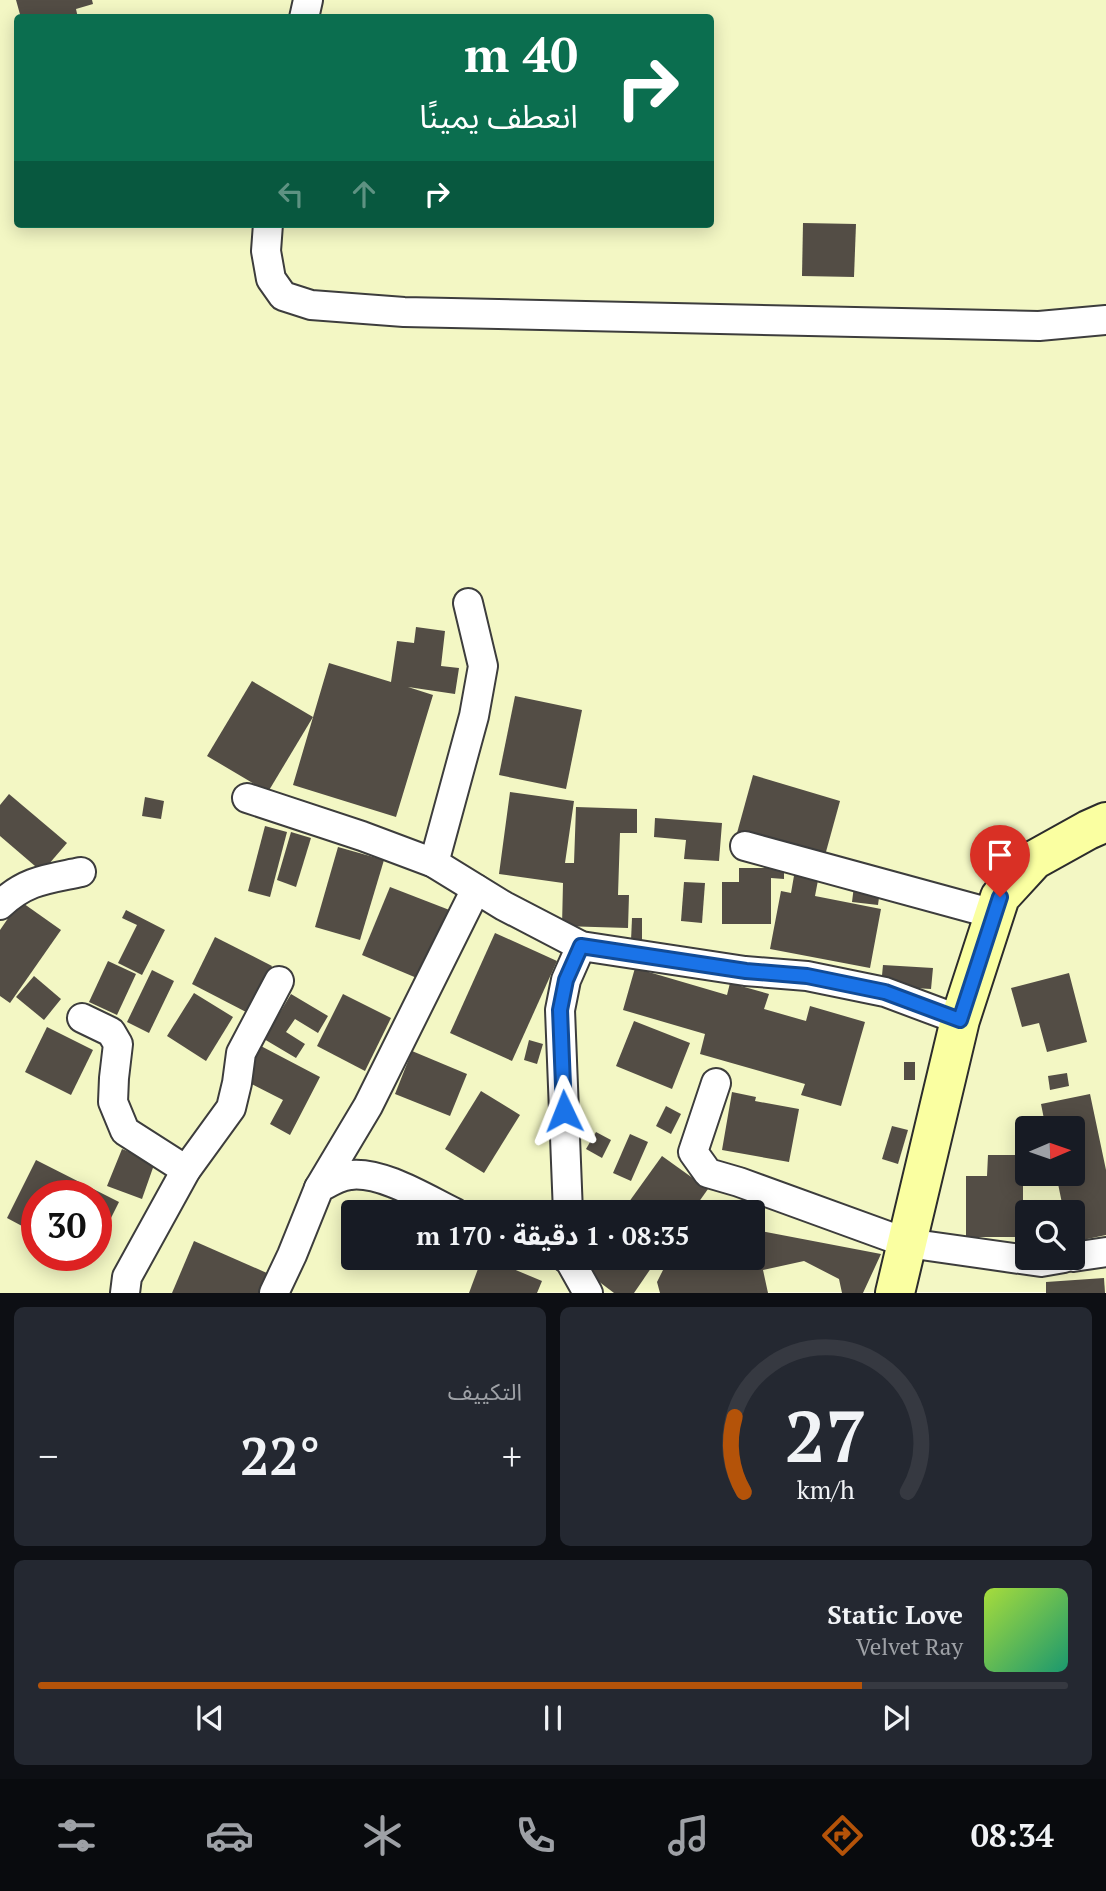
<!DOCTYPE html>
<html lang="ar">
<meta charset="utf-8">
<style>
body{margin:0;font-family:"PT Serif","Noto Sans Arabic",serif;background:#242831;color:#f1f3f6;direction:rtl;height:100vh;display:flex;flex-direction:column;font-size:26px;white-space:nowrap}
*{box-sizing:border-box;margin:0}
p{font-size:23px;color:#9ea1a6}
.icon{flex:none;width:38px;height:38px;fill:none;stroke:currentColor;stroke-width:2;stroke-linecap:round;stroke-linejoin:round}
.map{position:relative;height:1293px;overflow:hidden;direction:ltr}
.panel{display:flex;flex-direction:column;gap:14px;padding:14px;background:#0d0f14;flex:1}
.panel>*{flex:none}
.top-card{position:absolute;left:14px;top:14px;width:700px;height:214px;border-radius:7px;box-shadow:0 4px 18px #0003;direction:rtl;background:#0b6e4f;color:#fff;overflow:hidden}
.needle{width:46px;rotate:88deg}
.fabs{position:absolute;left:1015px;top:1116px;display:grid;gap:14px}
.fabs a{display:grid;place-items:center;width:70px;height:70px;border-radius:7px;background:#171b24;box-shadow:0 4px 18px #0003;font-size:35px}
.speed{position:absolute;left:21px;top:1180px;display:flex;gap:14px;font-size:35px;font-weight:700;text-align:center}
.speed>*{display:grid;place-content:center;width:91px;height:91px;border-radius:50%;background:#171b24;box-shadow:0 4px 18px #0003;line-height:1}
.speed .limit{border:10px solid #d22;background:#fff;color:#111}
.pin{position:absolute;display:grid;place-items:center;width:60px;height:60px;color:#fff;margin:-72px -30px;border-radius:50% 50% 50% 0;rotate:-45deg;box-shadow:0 0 7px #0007}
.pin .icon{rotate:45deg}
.me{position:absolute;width:77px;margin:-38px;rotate:358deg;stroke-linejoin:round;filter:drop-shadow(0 0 5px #0008)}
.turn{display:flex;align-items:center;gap:24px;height:147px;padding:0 21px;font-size:32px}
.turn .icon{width:91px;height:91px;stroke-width:2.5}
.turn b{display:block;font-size:49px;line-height:60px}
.lanes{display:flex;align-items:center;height:66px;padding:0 21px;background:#0003;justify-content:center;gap:35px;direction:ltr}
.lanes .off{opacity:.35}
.big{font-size:52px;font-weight:700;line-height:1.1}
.panel .tile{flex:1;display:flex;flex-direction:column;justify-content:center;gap:10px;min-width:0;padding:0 24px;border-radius:10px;background:#242831}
.panel .dial{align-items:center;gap:0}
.dial svg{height:182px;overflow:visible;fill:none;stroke:#363941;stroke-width:7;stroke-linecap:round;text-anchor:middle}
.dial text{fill:#f1f3f6;stroke:none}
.song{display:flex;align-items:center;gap:21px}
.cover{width:84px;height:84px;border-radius:10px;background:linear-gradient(135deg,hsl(80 70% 55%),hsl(160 70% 35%))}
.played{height:7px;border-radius:4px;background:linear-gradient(90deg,#b45309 80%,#363941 80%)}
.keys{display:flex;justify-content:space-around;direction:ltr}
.heat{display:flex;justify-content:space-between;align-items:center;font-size:38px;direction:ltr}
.panel .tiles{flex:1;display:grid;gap:14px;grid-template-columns:1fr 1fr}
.tile:last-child{grid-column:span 2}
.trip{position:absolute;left:341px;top:1200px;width:424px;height:70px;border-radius:7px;background:#171b24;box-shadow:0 4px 18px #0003;font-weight:700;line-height:70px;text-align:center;direction:rtl}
.tab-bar{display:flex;height:112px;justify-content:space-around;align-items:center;background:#090b0e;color:#9ea1a6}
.tab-bar .icon{width:49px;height:49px}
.tab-bar .on{color:#b45309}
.tab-bar b{font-size:32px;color:#f1f3f6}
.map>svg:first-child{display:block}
.farmland{fill:#f3f7c4;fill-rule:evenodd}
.building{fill:#534d45}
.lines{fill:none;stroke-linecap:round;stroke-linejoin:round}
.street-casing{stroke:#3d3d3d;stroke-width:32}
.secondary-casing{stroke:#2c2c2c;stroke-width:42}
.street{stroke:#fff;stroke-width:28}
.secondary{stroke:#faffa1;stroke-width:38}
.route-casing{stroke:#114b97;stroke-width:18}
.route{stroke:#1a73e8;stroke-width:12}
</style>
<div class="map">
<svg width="1106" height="1293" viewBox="0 0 1106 1293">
<rect width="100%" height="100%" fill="#fffee6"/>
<path class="farmland" d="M0,0H1106V1292L0,1293ZM18,18H710V224H18ZM1027,1129H1073V1174H1027ZM37,1195H96V1255H37ZM354,1213H752V1258H354ZM1027,1213H1073V1258H1027Z"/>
<g class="building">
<path d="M16,0H92L93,4L76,9L78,18H21Z"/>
<path d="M803,223L856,224L854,277L802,276Z"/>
<path d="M416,627L445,631L441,666L459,668L455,694L408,687L433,695L396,817L293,785L329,663L391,682L397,641L414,643Z"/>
<path d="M252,681L313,717L268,792L207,756Z"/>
<path d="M515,696L582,710L566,789L499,775Z"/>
<path d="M753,775L840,801L824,859L737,833Z"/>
<path d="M510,792L574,801L565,863H574L576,807L637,809V833H620L618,895H629L628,928L562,926L563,883L499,874Z"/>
<path d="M9,794L67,843L42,872L0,836V805Z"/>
<path d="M145,797L164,801L161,819L142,816Z"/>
<path d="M655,818L722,823L719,861L684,859L686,840L654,837Z"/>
<path d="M265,826L287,832L270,897L248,891Z"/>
<path d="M291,832L311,838L296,887L277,880Z"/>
<path d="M338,847L384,860L360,940L315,927Z"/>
<path d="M739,868H784V879L771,878V924H722V882H739Z"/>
<path d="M795,870L819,875L815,896L881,909L870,968L770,949L781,891L791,893Z"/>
<path d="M684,882L705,883L702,923L681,921Z"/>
<path d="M854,886L880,890L878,905L852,902Z"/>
<path d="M390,887L452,911L424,981L362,955Z"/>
<path d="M20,901L61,930L10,1003L0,996V930Z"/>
<path d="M126,910L165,930L142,975L118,963L137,925L122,918Z"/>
<path d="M632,918H642V942L631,941Z"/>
<path d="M495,933L557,961L512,1061L450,1033Z"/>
<path d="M215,937L272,966L248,1013L192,984Z"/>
<path d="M108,961L136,974L117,1015L89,1002Z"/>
<path d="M883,965L933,968L931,989L881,986Z"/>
<path d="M635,968L727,995L730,983L769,994L764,1009L806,1021L810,1006L865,1022L841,1106L801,1095L805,1084L700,1054L705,1034L623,1010Z"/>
<path d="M152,970L174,981L149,1033L127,1022Z"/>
<path d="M1069,973L1087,1042L1047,1052L1039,1023L1022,1027L1011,988Z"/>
<path d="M34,976L61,999L44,1020L16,997Z"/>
<path d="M194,993L233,1017L206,1061L167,1036Z"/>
<path d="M291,994L328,1016L318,1033L295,1019L286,1032L305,1044L296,1058L264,1039Z"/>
<path d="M343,994L391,1018L365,1071L317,1046Z"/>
<path d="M634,1021L690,1043L672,1089L616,1066Z"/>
<path d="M47,1027L93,1050L71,1095L25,1072Z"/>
<path d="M529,1040L543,1044L537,1064L524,1060Z"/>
<path d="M259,1045L320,1077L290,1135L270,1124L283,1100L242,1079Z"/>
<path d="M412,1051L467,1074L450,1116L395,1094Z"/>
<rect x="904" y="1062" width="11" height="18"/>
<path d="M1067,1073L1069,1086L1050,1090L1048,1076Z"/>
<path d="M481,1091L520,1115L484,1173L445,1149Z"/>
<path d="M732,1092L756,1097L755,1101L799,1109L789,1162L722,1150Z"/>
<path d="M1090,1094L1106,1170V1235L1073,1242V1213H1064L1056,1174H1073V1129H1046L1041,1104Z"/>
<path d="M666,1106L681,1114L671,1134L656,1126Z"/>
<path d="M892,1126L908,1130L898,1164L882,1159Z"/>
<path d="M596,1132L611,1140L602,1158L586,1149Z"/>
<path d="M630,1134L648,1142L631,1181L613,1173Z"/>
<path d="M122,1149L155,1162L142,1199L107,1186Z"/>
<path d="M988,1155H1023V1237H966V1176H987Z"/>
<path d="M662,1156L708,1189L691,1213H621Z"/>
<path d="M36,1160L119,1202L96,1248V1195H37V1234L7,1218Z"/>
<path d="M761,1231L881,1254L863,1293H842L839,1279L804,1261L763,1270L768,1293H660L657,1282L669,1258H699L712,1264L715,1258H752V1233L758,1236Z"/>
<path d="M194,1241L276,1277L269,1293H172Z"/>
<path d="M482,1258H487L542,1281L537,1293H469Z"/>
<path d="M588,1258H658L634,1293H614L581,1268Z"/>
<path d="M1104,1278L1105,1293H1046V1282Z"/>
</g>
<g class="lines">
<defs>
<g id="street">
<path d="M304,18L308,0"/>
<path d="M268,224L266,251L271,279L283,296L311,305L404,312L1039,326L1106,320"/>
<path d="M247,798L362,836L434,863L504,906L581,946L745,971L807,976L885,992L960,1020"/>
<path d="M745,846L994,914"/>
<path d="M434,863L474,716L483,666L468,603"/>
<path d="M0,905C26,880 48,879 81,872"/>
<path d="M82,1018L111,1032L118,1044L114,1078L113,1102L125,1131L186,1170"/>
<path d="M716,1083L693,1152L708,1173L739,1182L907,1243L1041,1262L1064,1258"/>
<path d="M319,1188L368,1106L476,889"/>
<path d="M568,1213L560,1010L566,980L581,946"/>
<path d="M1073,1257L1106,1252"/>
<path d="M566,1258L570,1261L588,1293"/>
<path d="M125,1293L127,1277L186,1170L231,1108L237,1083L241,1053L279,981"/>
<path d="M274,1293L292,1255L319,1188C328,1183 339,1176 350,1175C382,1171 426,1199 455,1213"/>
</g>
<path id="secondary" d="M895,1293L960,1020L1000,897L1034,860L1088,830L1106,822"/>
</defs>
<use href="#street" class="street-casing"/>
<use href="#secondary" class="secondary-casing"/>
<use href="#street" class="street"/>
<use href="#secondary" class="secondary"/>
</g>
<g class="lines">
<defs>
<path id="route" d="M564,1111L560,1010L566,980L581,946L746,971L807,976L885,992L960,1020L1000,897"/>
</defs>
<use href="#route" class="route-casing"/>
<use href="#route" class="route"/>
</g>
</svg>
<div class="fabs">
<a><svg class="needle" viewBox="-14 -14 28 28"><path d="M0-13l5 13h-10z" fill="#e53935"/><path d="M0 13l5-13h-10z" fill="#9ea1a6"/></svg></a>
<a><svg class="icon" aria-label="search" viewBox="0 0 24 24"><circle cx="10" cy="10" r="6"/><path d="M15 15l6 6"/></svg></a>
</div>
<div class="speed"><div class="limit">30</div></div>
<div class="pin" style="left:1000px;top:897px;background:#d93025"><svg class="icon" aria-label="arrive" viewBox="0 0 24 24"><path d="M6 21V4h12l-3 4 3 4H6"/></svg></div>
<svg class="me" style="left:564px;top:1111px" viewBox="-20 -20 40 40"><path d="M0-17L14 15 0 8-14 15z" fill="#1a73e8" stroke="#fff" stroke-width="4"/></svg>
<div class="trip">08:35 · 1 دقيقة · 170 m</div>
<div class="top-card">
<div class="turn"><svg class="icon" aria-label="right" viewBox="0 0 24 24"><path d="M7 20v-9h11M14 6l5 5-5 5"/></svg><div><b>40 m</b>انعطف يمينًا</div></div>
<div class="lanes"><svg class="icon off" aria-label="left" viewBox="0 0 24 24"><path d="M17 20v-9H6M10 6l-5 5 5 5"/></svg><svg class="icon off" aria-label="ahead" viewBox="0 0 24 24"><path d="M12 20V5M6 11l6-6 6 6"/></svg><svg class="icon" aria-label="right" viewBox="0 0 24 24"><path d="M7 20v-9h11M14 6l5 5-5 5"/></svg></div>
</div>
</div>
<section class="panel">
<div class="tiles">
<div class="tile dial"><svg viewBox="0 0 100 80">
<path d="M14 69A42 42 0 1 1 86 69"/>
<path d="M14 69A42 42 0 0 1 10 36" stroke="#b45309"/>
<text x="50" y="56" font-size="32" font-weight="700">27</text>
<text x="50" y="72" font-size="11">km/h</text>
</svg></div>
<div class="tile"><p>التكييف</p>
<div class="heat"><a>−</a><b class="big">22°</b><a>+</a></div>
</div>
<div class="tile">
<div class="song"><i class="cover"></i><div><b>Static Love</b><p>Velvet Ray</p></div></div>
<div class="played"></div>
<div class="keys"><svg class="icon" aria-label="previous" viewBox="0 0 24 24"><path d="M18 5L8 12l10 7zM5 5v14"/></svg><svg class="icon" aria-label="pause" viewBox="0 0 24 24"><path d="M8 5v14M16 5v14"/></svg><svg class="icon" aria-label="next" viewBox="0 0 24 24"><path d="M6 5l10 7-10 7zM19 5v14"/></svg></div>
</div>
</div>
</section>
<nav class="tab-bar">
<b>08:34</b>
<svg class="icon on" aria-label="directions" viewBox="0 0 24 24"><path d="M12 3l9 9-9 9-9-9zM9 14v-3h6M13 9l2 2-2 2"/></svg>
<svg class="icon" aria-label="music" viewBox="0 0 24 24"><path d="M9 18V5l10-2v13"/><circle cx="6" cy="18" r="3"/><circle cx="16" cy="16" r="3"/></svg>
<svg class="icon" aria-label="phone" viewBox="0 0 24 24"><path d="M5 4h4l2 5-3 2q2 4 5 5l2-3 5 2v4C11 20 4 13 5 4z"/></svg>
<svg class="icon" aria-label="climate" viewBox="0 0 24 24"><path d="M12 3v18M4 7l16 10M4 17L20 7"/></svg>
<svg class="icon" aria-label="car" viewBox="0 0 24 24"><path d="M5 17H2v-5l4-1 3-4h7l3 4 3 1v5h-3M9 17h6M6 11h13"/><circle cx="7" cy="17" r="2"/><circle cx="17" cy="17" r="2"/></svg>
<svg class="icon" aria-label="filters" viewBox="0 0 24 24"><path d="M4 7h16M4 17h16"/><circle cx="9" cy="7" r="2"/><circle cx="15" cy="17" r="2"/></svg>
</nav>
